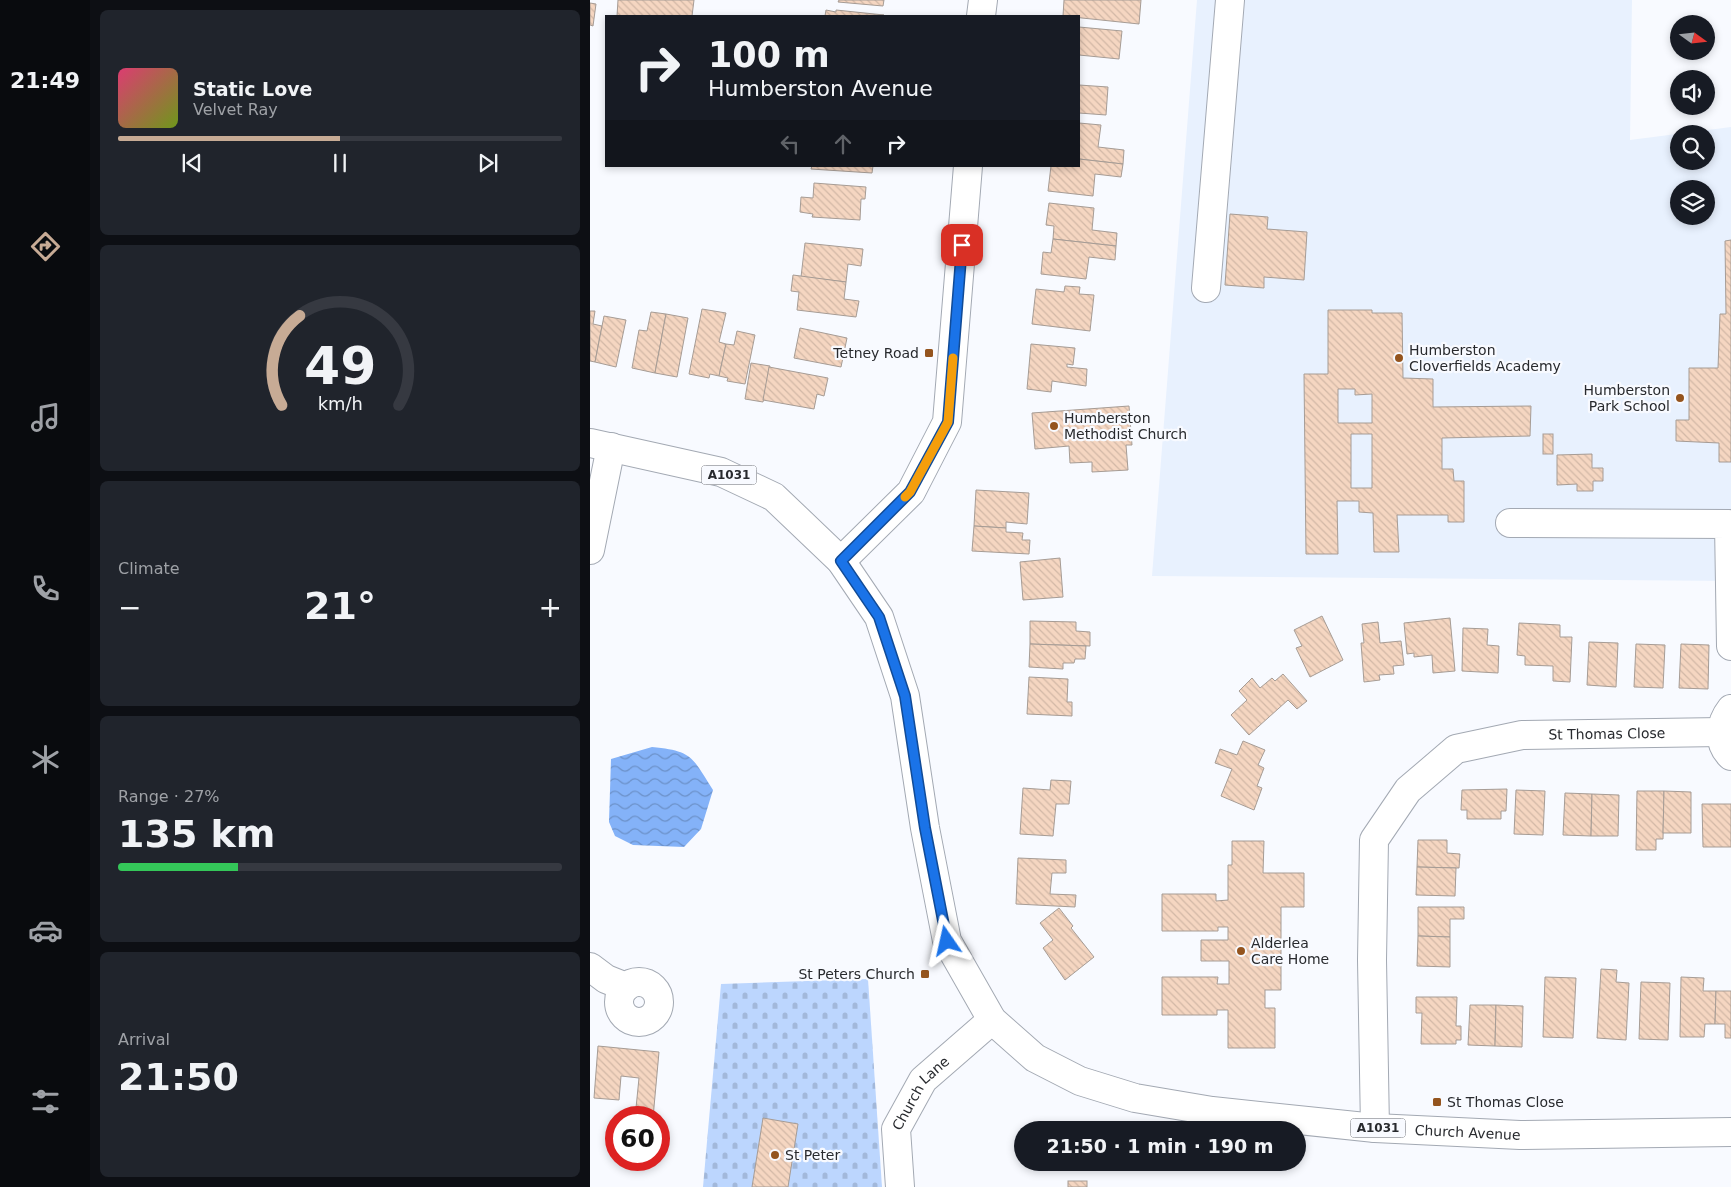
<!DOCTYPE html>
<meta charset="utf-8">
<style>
body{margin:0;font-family:"DejaVu Sans",sans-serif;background:#20242c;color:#f1f3f6;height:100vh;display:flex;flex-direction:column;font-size:19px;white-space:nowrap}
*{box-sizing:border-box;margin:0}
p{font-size:16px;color:#9ea1a6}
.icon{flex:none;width:28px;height:28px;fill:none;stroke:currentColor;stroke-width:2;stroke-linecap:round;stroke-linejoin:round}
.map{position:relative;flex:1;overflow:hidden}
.details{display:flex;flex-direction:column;gap:10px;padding:10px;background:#0d0f14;width:500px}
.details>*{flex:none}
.guide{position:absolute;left:15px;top:15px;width:475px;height:152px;border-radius:0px;box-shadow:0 2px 8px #0003;background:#171b24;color:#f1f3f6;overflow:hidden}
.needle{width:32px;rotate:105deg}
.controls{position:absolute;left:1080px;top:15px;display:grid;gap:10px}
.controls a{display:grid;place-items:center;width:45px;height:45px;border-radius:50%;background:#171b24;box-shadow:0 2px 8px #0003;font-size:25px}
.speed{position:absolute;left:15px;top:1106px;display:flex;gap:10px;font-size:25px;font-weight:700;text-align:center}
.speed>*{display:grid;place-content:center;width:65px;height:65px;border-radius:50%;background:#171b24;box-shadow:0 2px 8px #0003;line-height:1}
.speed .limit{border:8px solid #d22;background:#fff;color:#111}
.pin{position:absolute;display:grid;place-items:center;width:42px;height:42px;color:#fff;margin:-21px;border-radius:10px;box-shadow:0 2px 8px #0006}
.me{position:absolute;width:55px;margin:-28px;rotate:349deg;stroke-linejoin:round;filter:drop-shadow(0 0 4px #0008)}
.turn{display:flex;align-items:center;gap:18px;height:105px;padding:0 20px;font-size:22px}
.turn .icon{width:65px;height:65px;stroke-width:2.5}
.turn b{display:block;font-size:35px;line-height:42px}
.lanes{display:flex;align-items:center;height:48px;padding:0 20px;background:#0003;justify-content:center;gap:25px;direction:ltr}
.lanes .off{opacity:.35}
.big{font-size:38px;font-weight:700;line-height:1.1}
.details .card{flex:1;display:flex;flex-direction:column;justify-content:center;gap:8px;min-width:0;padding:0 18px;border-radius:8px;background:#20242c}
.details .dial{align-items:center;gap:0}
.dial svg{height:130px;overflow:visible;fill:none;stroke:#363941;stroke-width:7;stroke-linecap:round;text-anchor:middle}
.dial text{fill:#f1f3f6;stroke:none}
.song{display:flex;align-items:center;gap:15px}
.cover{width:60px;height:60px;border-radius:8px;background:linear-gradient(135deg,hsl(340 70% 55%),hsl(80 70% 35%))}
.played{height:5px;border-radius:2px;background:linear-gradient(90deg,#c7ab95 50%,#363941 50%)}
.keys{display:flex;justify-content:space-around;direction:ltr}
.heat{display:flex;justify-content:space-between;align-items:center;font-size:28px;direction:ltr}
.charge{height:8px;border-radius:4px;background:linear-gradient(90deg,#34c759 27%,#363941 0)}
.trip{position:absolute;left:424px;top:1121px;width:292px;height:50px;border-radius:25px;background:#171b24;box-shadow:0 2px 8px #0003;font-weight:700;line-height:50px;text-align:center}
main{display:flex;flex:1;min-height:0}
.tab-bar{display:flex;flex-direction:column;width:90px;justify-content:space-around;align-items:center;background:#090b0e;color:#9ea1a6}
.tab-bar .icon{width:35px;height:35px}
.tab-bar .selected{color:#c7ab95}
.tab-bar b{font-size:22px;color:#f1f3f6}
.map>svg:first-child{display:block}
.built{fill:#e8f1fe;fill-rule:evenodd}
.cemetery{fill:url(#cemetery-stones)}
.water{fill:url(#water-waves)}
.building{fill:url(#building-back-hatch);stroke:#a69c95;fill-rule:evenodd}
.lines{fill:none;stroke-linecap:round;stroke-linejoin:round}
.minor-casing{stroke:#a3a9b3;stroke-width:30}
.major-casing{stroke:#a3a9b3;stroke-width:30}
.minor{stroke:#fff;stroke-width:28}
.major{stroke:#fff;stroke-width:28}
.route-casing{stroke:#114b97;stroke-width:12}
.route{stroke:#1a73e8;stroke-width:9}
.slow{stroke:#f59e0b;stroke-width:9}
.poi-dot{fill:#94541e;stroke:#f8faff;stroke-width:2}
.labels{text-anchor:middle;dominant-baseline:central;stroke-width:4.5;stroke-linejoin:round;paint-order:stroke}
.shield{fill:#f8faff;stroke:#66686d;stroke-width:1}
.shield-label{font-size:12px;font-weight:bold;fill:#282a2e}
.poi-label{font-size:14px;fill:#282a2e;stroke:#f8faff;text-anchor:start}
.street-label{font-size:14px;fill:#282a2e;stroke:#f8faff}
</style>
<main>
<nav class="tab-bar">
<b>21:49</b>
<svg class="icon selected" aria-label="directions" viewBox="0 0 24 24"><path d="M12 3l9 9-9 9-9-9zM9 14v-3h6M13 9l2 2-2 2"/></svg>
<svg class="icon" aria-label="music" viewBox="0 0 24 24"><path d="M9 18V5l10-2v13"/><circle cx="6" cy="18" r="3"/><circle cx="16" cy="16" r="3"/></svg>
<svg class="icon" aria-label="phone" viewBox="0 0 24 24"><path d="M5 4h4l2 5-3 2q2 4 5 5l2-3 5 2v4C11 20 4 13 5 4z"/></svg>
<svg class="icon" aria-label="climate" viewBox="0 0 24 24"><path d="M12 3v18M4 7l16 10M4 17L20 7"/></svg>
<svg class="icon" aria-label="car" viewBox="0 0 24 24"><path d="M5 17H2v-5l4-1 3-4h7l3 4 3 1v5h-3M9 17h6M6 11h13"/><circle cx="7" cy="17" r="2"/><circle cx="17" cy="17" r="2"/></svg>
<svg class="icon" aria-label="filters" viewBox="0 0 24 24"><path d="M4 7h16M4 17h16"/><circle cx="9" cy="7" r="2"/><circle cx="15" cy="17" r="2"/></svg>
</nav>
<section class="details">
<div class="card">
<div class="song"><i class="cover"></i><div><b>Static Love</b><p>Velvet Ray</p></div></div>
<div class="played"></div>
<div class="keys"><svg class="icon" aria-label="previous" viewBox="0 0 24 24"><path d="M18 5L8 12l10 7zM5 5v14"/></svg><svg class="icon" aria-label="pause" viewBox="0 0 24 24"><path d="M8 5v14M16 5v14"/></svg><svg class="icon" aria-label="next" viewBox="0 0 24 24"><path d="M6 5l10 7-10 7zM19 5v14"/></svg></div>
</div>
<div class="card dial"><svg viewBox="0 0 100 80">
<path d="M14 69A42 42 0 1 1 86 69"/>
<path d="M14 69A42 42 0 0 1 25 14" stroke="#c7ab95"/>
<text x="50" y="56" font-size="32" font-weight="700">49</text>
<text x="50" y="72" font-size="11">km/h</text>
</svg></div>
<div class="card"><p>Climate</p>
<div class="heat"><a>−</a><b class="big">21°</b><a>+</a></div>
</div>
<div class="card"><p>Range · 27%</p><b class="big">135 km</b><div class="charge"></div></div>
<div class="card"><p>Arrival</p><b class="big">21:50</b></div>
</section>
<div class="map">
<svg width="1141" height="1187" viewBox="0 0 1141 1187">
<defs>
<pattern id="cemetery-stones" width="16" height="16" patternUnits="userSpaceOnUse" patternTransform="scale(1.25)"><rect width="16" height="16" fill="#bcd6fe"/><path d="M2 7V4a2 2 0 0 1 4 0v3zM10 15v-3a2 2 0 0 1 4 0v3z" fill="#a2b8da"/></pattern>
<pattern id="water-waves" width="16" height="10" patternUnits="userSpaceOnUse" patternTransform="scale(1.25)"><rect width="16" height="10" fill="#84b2f8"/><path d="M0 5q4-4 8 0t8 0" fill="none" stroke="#6c91c9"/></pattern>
<pattern id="building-back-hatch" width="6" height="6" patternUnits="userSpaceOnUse" patternTransform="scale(1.25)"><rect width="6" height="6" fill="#f5d6c1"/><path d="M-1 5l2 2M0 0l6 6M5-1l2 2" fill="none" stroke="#d2b8a6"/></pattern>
</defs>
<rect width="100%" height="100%" fill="#f8faff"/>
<path class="built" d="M607,0H1042L1040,140L1141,127V581L562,576ZM1089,134H1116V161H1089ZM1089,189H1116V216H1089Z"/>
<path class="cemetery" d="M278,979L292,1187H113L131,984Z"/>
<path class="water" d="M62,747C103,751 102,757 123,790L111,829L94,847L43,845L25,836L19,822L21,759Z"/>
<g class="building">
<path d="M28,0H104L102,16H27Z"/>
<path d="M249,0H294L293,6L248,2Z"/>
<path d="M474,0H551L549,24L473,16Z"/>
<path d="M0,3L6,4L3,26L0,25Z"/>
<path d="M236,10L246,12V10L294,15L235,16Z"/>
<path d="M489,27L532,31L529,59L489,55Z"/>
<path d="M489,85L518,87L516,115L489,113Z"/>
<path d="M489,123L511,125L508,147L534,150L533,164L489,159Z"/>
<path d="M489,159L533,164L531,177L505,174L503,196L458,191L461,166H489Z"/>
<path d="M222,166H283L282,173L221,169Z"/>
<path d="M224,183L276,187L275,199H271L270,220L222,217L223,214L210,212L211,197L223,198Z"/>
<path d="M459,203L504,208L502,230L527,233L526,246L463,239L464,226L456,225Z"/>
<path d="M640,214L678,217L677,229L717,232L714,280L674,277V288L635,285Z"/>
<path d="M463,239L526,246L525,260L499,257L496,279L451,274L453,252L461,253Z"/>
<path d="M1141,240V462H1129V443L1086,441V420H1099V368H1128L1130,314H1136L1135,241Z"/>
<path d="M215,243L273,249L271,266L258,264L256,282L211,277Z"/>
<path d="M203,275L256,282L254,299L269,301L266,317L207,310L209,292L201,291Z"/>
<path d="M475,286L490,287L489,294L504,295L500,331L442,324L446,289L474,292Z"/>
<path d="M112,309L136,313L129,342L136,344L129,376L120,374L119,378L99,374Z"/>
<path d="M738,310H782V313H812L813,378L843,379V407L941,406L940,436L852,438V469H863L864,481H874V522H858V515H807L809,552H784L783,513L769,512V501H747L748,554H716L714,374H738ZM748,389H765V395L782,394V423H748ZM761,434H782V488H761Z"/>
<path d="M0,311H5L3,324L12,326L5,362L0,361Z"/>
<path d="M61,312L76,314L65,373L42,368L49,330L57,331Z"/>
<path d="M76,314L98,318L87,377L65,373Z"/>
<path d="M14,316L36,320L26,367L5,362Z"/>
<path d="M210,328L257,338L251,367L204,358Z"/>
<path d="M147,331L165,335L155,384L137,381L138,378L129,376L136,344L144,345Z"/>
<path d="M441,344L485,348L483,365L477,364V367L497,369L496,386L462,381L461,392L437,389Z"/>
<path d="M161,363L180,366L173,402L155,399Z"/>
<path d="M179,367L238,378L234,396L227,394L224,409L173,400Z"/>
<path d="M539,406L542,445H536L538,470L502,472V462L480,463L479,446L445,449L442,413Z"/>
<rect x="953" y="434" width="10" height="20"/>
<path d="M1002,454V468H1013V481H1003V491H987V484L967,485V455Z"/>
<path d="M386,490L439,493L437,524L416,522V528L384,526Z"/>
<path d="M384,526L416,528V532L433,533L432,540H440L439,554L382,551Z"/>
<path d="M470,558L473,597L433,600L430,562Z"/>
<path d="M732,616L753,660L720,677L706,648L712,646L704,630Z"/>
<path d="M860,618L865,671L843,673L842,655L824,657V653L817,654L814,623Z"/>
<path d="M440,621L486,622V631L500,632V646L440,644Z"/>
<path d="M788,622L790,643L811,641L814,665L803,666L804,674L789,675L790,680L774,682L771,643H774L772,624Z"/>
<path d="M929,623L970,625V637H982L980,682L963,681V666L935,665V656L927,655Z"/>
<path d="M873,628L898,629L897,645L909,646L908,673L872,671Z"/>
<path d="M999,642L1028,643L1026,687L997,685Z"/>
<path d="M440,644L496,646L495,659H485L484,663H473V669L439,667Z"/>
<path d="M1046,644L1075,645L1073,688L1044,687Z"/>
<path d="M1091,644L1119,645L1118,689L1089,688Z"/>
<path d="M693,674L717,701L707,709L698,700L659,735L641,715L657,700L649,691L662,678L670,688L682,678L685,681Z"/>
<path d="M439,677L478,679L477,702H482V716L437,714Z"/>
<path d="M653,741L675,750L668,765L674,768L667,786L672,788L664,810L631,796L642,769L625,763L630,749L647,755Z"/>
<path d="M461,780L481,781L479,804H466L463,836L430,834L433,788L460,790Z"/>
<path d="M917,789L916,811H911V819H877V810H871L872,790Z"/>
<path d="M926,790L955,791L953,835L924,834Z"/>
<path d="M1047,791H1074L1073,839H1066V850H1046Z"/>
<path d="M1074,791L1101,792V833H1073Z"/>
<path d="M975,793L1002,794L1001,836L973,835Z"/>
<path d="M1002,794L1029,795L1028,836H1001Z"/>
<path d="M1112,804H1141V847H1113Z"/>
<path d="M828,840H857V853L870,854L869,868L827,867Z"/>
<path d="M642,841H674L673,873H714V907H691V990H675V1008H685V1048H638V1010H627V1015H572V977H628L627,984H639V961H611V940H638V927H628V931H572V894H626V901L638,900V865H642Z"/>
<path d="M428,858L476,860V873H462L460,894L486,895L485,907L426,904Z"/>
<path d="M827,867L866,868L865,896L826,895Z"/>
<path d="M828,907H874V919H860V937L828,936Z"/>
<path d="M469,908L483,926L481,928L504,957L475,980L453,948L463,940L450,923Z"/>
<path d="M828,936L860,937V967L827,966Z"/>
<path d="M1011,969L1027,970L1026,982L1039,983L1036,1040L1007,1038Z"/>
<path d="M955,977L986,978L983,1038L953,1037Z"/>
<path d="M1091,977L1114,978L1113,991H1126L1125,1024H1115L1114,1037H1090Z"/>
<path d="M1051,982L1080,983L1078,1040L1049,1039Z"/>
<path d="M1126,991H1141V1038H1135V1024H1125Z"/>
<path d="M826,997H867L866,1026H871V1040H866V1044H831L832,1013H826Z"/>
<path d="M880,1005H906L905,1046L878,1045Z"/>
<path d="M906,1005L933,1006L932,1047L905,1046Z"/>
<path d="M8,1046L69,1052L63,1118H51L52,1109L46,1108L49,1078L31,1076L29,1100L4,1098Z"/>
<path d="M173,1118L208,1124L198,1187H162Z"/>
<rect x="478" y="1181" width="19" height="6"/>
</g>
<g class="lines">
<defs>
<g id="minor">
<path d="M616,288L640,0"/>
<path d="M920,523L1139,524L1141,646"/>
<path d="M0,550L21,447"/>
<path d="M1141,709C1130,723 1127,743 1141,756"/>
<path d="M0,967L16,979L36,987"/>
<circle cx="49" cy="1002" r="20"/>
<path id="s1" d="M785,1128L782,960L784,840L818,790L866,749L932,735L1131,732"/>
<path id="s2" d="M310,1187L306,1129L333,1080L402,1020"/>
</g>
<g id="major">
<path d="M391,16L393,0"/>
<path id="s3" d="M0,443L131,472L184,497L251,561L289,617L315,696L335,828L357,941L402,1020L445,1058L490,1081L545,1098L622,1111L785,1128L930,1135L1141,1132"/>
<path d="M251,561L321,492L357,422L378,166"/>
</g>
</defs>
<use href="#minor" class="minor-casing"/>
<use href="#major" class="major-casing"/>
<use href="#minor" class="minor"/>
<use href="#major" class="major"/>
</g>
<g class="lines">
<defs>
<path id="route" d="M357,941L335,828L315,696L289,617L251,561L320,492L358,422L372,245"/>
</defs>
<use href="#route" class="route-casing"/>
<use href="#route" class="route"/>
<path class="slow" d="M315,497L320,492L358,422L363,358"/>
</g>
<g class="poi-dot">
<rect x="334" y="348" width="10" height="10" rx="2.5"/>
<circle cx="809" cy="358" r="5"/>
<circle cx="1090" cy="398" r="5"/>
<circle cx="464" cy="426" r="5"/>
<circle cx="651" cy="951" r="5"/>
<rect x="330" y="969" width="10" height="10" rx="2.5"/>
<rect x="842" y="1097" width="10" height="10" rx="2.5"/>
<circle cx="185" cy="1155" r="5"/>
</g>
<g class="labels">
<g class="shield">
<rect x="111.5" y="465.5" width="55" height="19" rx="4"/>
<rect x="760.5" y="1118.5" width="55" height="19" rx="4"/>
</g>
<g class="shield-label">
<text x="139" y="475">A1031</text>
<text x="788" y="1128">A1031</text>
</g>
<g class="poi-label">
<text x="819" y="350">Humberston<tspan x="819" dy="16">Cloverfields Academy</tspan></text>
<text x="329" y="353" text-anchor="end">Tetney Road</text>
<text x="1080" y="390" text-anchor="end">Humberston<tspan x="1080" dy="16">Park School</tspan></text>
<text x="474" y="418">Humberston<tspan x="474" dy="16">Methodist Church</tspan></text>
<text x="661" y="943">Alderlea<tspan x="661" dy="16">Care Home</tspan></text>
<text x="325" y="974" text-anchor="end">St Peters Church</text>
<text x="857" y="1102">St Thomas Close</text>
<text x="195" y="1155">St Peter</text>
</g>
<g class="street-label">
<text stroke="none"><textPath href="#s1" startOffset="564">St Thomas Close</textPath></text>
<text stroke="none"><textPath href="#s2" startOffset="102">Church Lane</textPath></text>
<text stroke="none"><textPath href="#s3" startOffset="1276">Church Avenue</textPath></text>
</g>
</g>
</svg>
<div class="controls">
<a><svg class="needle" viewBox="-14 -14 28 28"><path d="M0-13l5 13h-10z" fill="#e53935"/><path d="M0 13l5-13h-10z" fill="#9ea1a6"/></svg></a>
<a><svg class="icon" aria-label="sound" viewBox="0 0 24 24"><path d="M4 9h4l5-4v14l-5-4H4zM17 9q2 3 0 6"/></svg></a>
<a><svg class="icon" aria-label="search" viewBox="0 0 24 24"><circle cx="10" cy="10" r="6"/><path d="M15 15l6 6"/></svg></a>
<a><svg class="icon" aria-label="layers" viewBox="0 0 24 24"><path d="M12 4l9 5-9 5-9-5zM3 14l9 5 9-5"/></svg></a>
</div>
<div class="speed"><div class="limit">60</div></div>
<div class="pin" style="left:372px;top:245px;background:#d93025"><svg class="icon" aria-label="arrive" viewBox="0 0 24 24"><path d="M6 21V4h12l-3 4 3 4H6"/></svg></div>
<svg class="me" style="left:357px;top:941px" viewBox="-20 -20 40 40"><path d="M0-17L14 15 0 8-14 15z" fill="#1a73e8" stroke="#fff" stroke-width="4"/></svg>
<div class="trip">21:50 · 1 min · 190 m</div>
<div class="guide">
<div class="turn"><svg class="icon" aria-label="right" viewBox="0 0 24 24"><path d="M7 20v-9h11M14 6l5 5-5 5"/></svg><div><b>100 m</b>Humberston Avenue</div></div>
<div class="lanes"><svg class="icon off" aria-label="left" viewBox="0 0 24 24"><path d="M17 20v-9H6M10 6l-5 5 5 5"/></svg><svg class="icon off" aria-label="ahead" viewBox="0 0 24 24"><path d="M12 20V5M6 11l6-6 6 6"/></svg><svg class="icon" aria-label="right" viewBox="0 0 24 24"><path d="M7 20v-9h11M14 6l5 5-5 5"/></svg></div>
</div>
</div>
</main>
